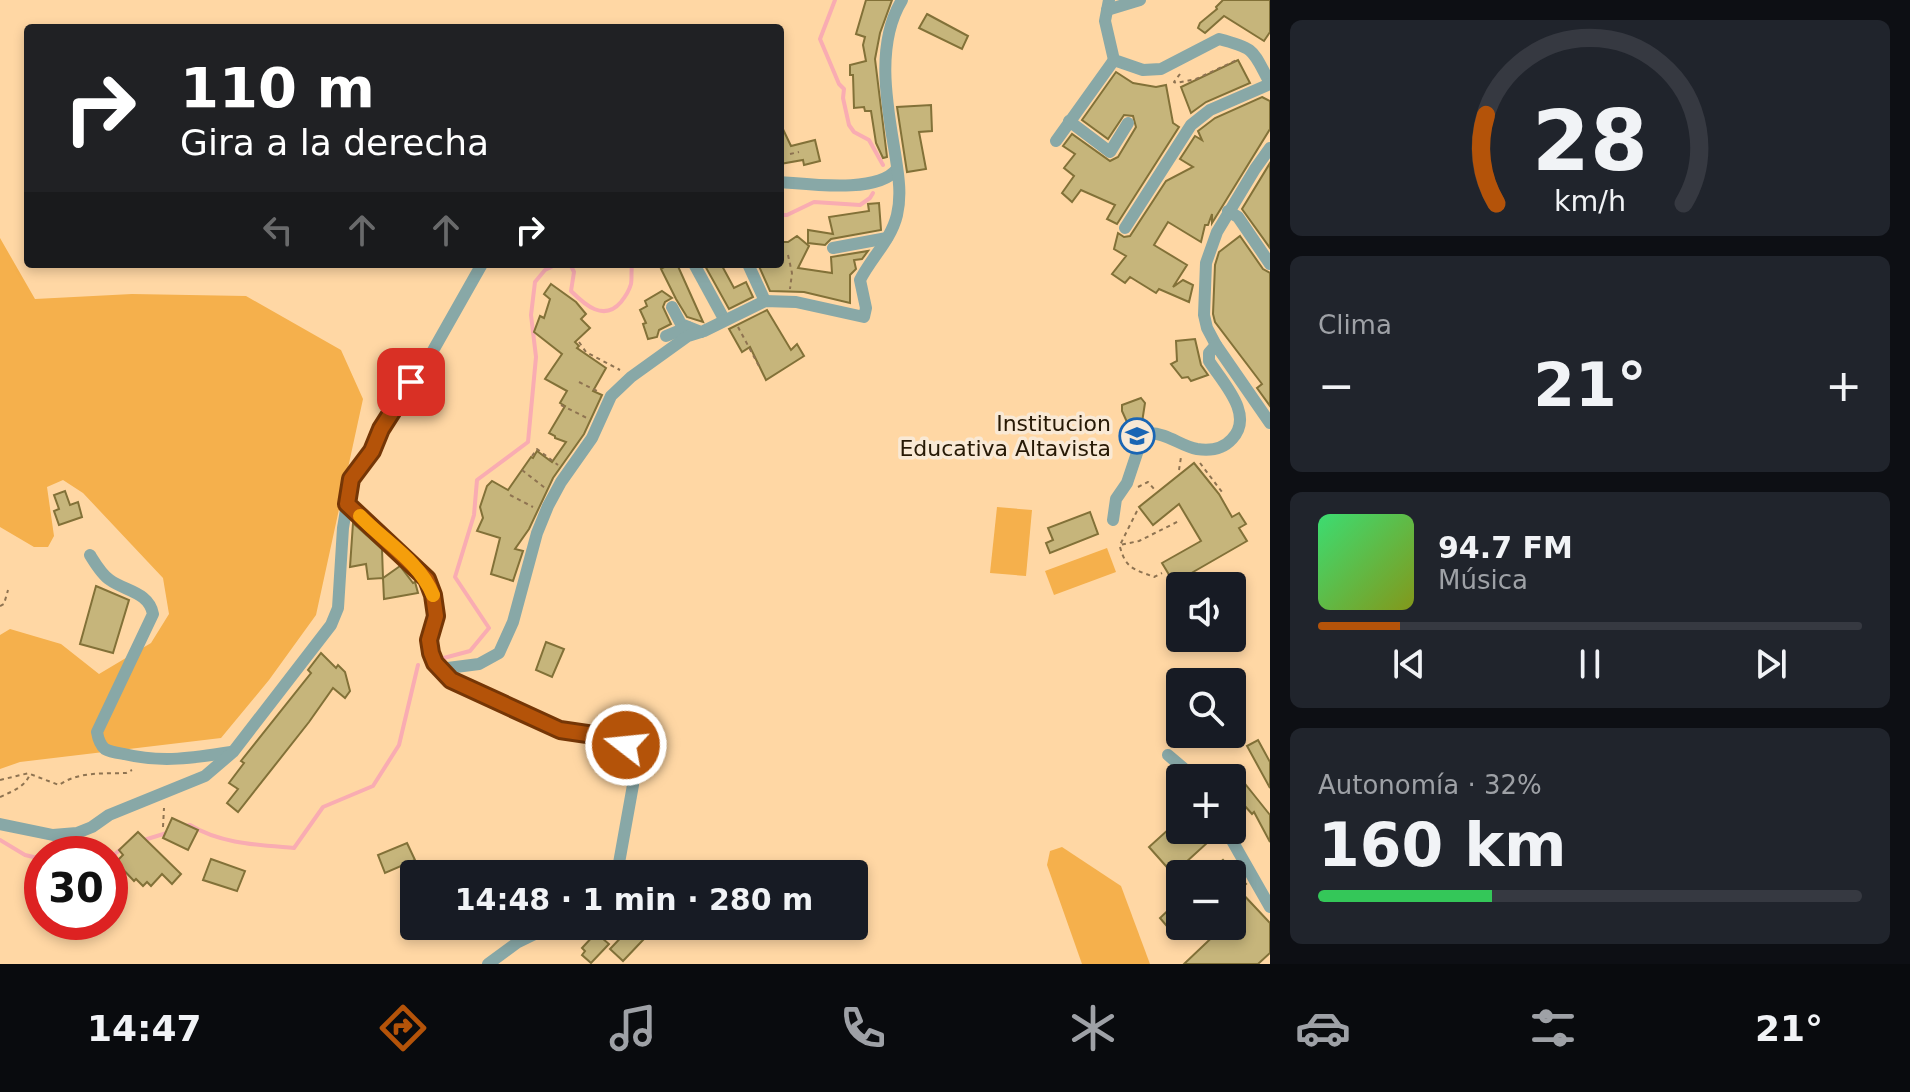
<!DOCTYPE html>
<html lang="es">
<meta charset="utf-8">
<style>
body{margin:0;font-family:"DejaVu Sans",sans-serif;background:#20242c;color:#f1f3f6;height:100vh;display:flex;flex-direction:column;font-size:30px;white-space:nowrap}
*{box-sizing:border-box;margin:0}
p{font-size:26px;color:#9ea1a6}
.icon{flex:none;width:44px;height:44px;fill:none;stroke:currentColor;stroke-width:2;stroke-linecap:round;stroke-linejoin:round}
.map{position:relative;flex:1;overflow:hidden}
.drawer{display:flex;flex-direction:column;gap:20px;padding:20px;background:#0d0f14;width:640px}
.drawer>*{flex:none}
.banner{position:absolute;left:24px;top:24px;width:760px;height:244px;border-radius:8px;box-shadow:0 4px 12px #0003;background:#202124;color:#fff;overflow:hidden}
.controls{position:absolute;left:1166px;top:572px;display:grid;gap:16px}
.controls a{display:grid;place-items:center;width:80px;height:80px;border-radius:8px;background:#171b24;box-shadow:0 4px 12px #0003;font-size:40px}
.speed{position:absolute;left:24px;top:836px;display:flex;gap:16px;font-size:40px;font-weight:700;text-align:center}
.speed>*{display:grid;place-content:center;width:104px;height:104px;border-radius:50%;background:#171b24;box-shadow:0 4px 12px #0003;line-height:1}
.speed .limit{border:12px solid #d22;background:#fff;color:#111}
.pin{position:absolute;display:grid;place-items:center;width:68px;height:68px;color:#fff;margin:-34px;border-radius:16px;box-shadow:0 4px 12px #0006}
.me{position:absolute;width:88px;margin:-44px;rotate:286deg;stroke-linejoin:round;filter:drop-shadow(0 0 6px #0008)}
.turn{display:flex;align-items:center;gap:28px;height:168px;padding:0 24px;font-size:36px}
.turn .icon{width:104px;height:104px;stroke-width:2.5}
.turn b{display:block;font-size:56px;line-height:68px}
.lanes{display:flex;align-items:center;height:76px;padding:0 24px;background:#0003;justify-content:center;gap:40px;direction:ltr}
.lanes .off{opacity:.35}
.big{font-size:60px;font-weight:800;line-height:1.1}
.drawer .widget{flex:1;display:flex;flex-direction:column;justify-content:center;gap:12px;min-width:0;padding:0 28px;border-radius:12px;background:#20242c}
.drawer .dial{align-items:center;gap:0}
.dial svg{height:208px;overflow:visible;fill:none;stroke:#363941;stroke-width:7;stroke-linecap:round;text-anchor:middle}
.dial text{fill:#f1f3f6;stroke:none}
.song{display:flex;align-items:center;gap:24px}
.cover{width:96px;height:96px;border-radius:12px;background:linear-gradient(135deg,hsl(140 70% 55%),hsl(70 70% 35%))}
.played{height:8px;border-radius:4px;background:linear-gradient(90deg,#b45309 15%,#363941 15%)}
.keys{display:flex;justify-content:space-around;direction:ltr}
.heat{display:flex;justify-content:space-between;align-items:center;font-size:44px;direction:ltr}
.charge{height:12px;border-radius:6px;background:linear-gradient(90deg,#34c759 32%,#363941 0)}
.trip{position:absolute;left:400px;top:860px;width:468px;height:80px;border-radius:8px;background:#171b24;box-shadow:0 4px 12px #0003;font-weight:800;line-height:80px;text-align:center}
.menu{display:flex;height:128px;justify-content:space-around;align-items:center;background:#090b0e;color:#9ea1a6}
.menu .icon{width:56px;height:56px}
.menu .selected{color:#b45309}
.menu b{font-size:36px;color:#f1f3f6}
main{display:flex;flex:1;min-height:0}
.map>svg:first-child{display:block}
.green{fill:#f5b04c}
.lines{fill:none;stroke-linecap:round;stroke-linejoin:round}
.stream{stroke:#f9acb2;stroke-width:4}
.building{fill:#c6b57b;stroke:#827138;stroke-width:2}
.path{stroke:#8e7351;stroke-width:2;stroke-dasharray:4 4;stroke-linecap:butt}
.minor{stroke:#88a8a7;stroke-width:12}
.route-casing{stroke:#753606;stroke-width:20}
.route{stroke:#b45309;stroke-width:14}
.slow{stroke:#f59e0b;stroke-width:14}
.labels{text-anchor:middle;dominant-baseline:central;stroke-width:7;stroke-linejoin:round;paint-order:stroke}
.poi-label{font-size:22px;fill:#271905;stroke:#f9e9d5;text-anchor:end}
</style>
<main>
<div class="map">
<svg width="1270" height="964" viewBox="0 0 1270 964">
<rect width="100%" height="100%" fill="#ffd7a4"/>
<g class="green">
<path d="M0,238L35,299L132,294L246,296L341,350L363,399L316,615L269,680L221,738L20,762L0,769V635L10,629L61,644L99,674L151,643L169,614L163,578L83,493L63,480L47,487L54,536L48,547H34L0,527Z"/>
<path d="M997,507L1032,510L1026,576L990,573Z"/>
<path d="M1107,548L1116,572L1054,595L1045,571Z"/>
<path d="M1062,847L1121,886L1150,964H1082L1047,865L1050,851Z"/>
</g>
<g class="lines">
<g class="stream">
<path d="M835,0L820,39L839,84L844,89L843,98L849,125L854,132L869,140L883,165"/>
<path d="M780,215H787L814,202L860,205L870,198L873,193"/>
<path d="M570,264L574,272L571,291C585,305 604,322 621,302C625,297 629,291 631,284C632,278 631,271 632,264"/>
<path d="M440,659L470,651L489,628L455,577L474,515L477,480L528,442L536,357L531,315L535,282L545,270L557,264"/>
<path d="M185,826L190,825C221,844 259,845 294,848L323,807L373,786L399,745L418,665"/>
<path d="M0,840L25,855L42,859"/>
<path d="M144,840L170,832"/>
<path d="M110,858L121,849"/>
</g>
</g>
<g class="building">
<path d="M866,0H892L880,33L875,59L887,157L883,158L876,143L871,111H865L864,107L854,108L853,75H850V65L866,61L863,45L865,37L856,34Z"/>
<path d="M1223,0H1270V32L1264,41L1224,16L1205,33L1198,28L1200,23L1217,9L1216,7Z"/>
<path d="M927,14L968,36L962,49L919,28Z"/>
<path d="M1238,60L1250,83L1206,102L1191,113L1181,87Z"/>
<path d="M1116,72L1133,83L1156,87L1166,85L1173,123L1179,127L1117,224L1107,219L1115,205L1081,190L1072,202L1062,193L1074,176L1064,168L1075,154L1063,146L1072,134L1110,161L1118,157L1136,127L1133,116L1124,115L1108,139L1082,120Z"/>
<path d="M1262,97L1270,101V129L1212,223V214L1208,225H1205L1201,242L1168,222L1154,245L1187,265L1173,287L1183,280L1193,285L1189,302L1159,289L1156,293L1130,277L1125,283L1112,274L1126,256L1114,249L1118,233L1124,237L1130,236L1166,181L1193,167L1180,159L1195,136L1202,140L1198,131L1215,118Z"/>
<path d="M931,105L932,131L919,132L926,169L907,172L897,107Z"/>
<path d="M780,123L791,146L815,140L820,161L804,165L803,160L780,164Z"/>
<path d="M1270,163V248L1242,209Z"/>
<path d="M879,203L881,230L831,239L825,245L808,243V230L833,234L829,217L869,211L868,204Z"/>
<path d="M797,236L809,246L798,268L832,273L831,257L868,251L862,259L854,260L856,269L850,275V303L804,292L770,291L758,264H780V242H788Z"/>
<path d="M1240,236L1263,269L1270,273V406L1257,388L1262,384L1215,322L1213,314L1215,265L1219,252Z"/>
<path d="M670,264H677L703,322L687,317L676,299L661,269Z"/>
<path d="M704,264H721L734,288L746,282L753,297L729,309Z"/>
<path d="M551,284L576,302L586,314L581,319L590,328L575,342L579,346L577,348L606,368L593,391L602,395L584,434L553,478L529,529L515,549L523,551L513,581L491,574L500,538L477,531L483,518L480,507L487,486L492,481L508,490L531,457L533,458L537,451L552,462L566,442L555,438V436L549,433L565,406L560,403L567,391L545,379L562,354L534,332L540,316L544,318L550,299L544,294Z"/>
<path d="M662,291L672,298L665,302L663,307L671,324L659,330L657,337L648,339L643,324L646,323L640,310L647,306L645,301Z"/>
<path d="M767,310L791,350L797,344L804,356L766,380L750,347L742,352L729,329Z"/>
<path d="M1195,339L1201,365L1208,375L1191,381L1188,377L1182,378L1171,364L1177,361L1176,341Z"/>
<path d="M1141,398L1145,403L1141,429L1137,434L1131,431L1122,411V405Z"/>
<path d="M1194,463L1219,494L1232,517L1239,513L1246,524L1239,528L1247,541L1174,583L1162,563L1201,541L1179,504L1153,525L1139,507Z"/>
<path d="M65,491L70,505L78,502L82,517L59,525L54,511L59,509L54,495Z"/>
<path d="M1090,512L1098,534L1050,553L1046,543L1053,540L1048,528Z"/>
<path d="M353,523L382,549L383,578L400,566L413,583L415,582L418,593L384,599L383,578L368,579L366,564L350,567Z"/>
<path d="M96,586L129,600L113,653L80,644Z"/>
<path d="M546,642L564,649L552,677L536,670Z"/>
<path d="M321,653L336,668L338,665L345,672L350,691L345,698L333,688L309,722L238,812L227,803L238,789L229,783L244,763L241,761L311,673L308,670Z"/>
<path d="M1258,740L1270,762V788L1247,746Z"/>
<path d="M1246,785L1270,815V842L1254,812L1252,814L1236,796Z"/>
<path d="M172,818L198,830L188,850L163,838Z"/>
<path d="M1180,819V830H1195L1207,843L1173,874L1149,847Z"/>
<path d="M138,832L181,874L172,884L162,874L151,886L147,882L143,886L136,879L134,881L116,862L123,855L119,850Z"/>
<path d="M407,843L415,860L385,873L378,855Z"/>
<path d="M211,859L245,871L237,891L203,880Z"/>
<path d="M1223,860L1246,884L1239,890L1270,923V953L1258,964H1184L1224,926H1232V874H1207Z"/>
<path d="M1180,899V922L1171,931L1160,918Z"/>
<path d="M630,928L643,940L623,961L610,949Z"/>
<path d="M596,933L609,944L591,963L582,955L585,951L582,948Z"/>
</g>
<g class="lines">
<g class="path">
<path d="M1180,74L1174,82L1176,83L1196,79L1237,60"/>
<path d="M790,154L799,152"/>
<path d="M788,255L792,273L790,289"/>
<path d="M738,327L759,366"/>
<path d="M579,342L586,352L620,370"/>
<path d="M579,382L599,392"/>
<path d="M561,405L587,418"/>
<path d="M532,456L537,449L558,465"/>
<path d="M1200,463L1222,492"/>
<path d="M522,470L545,488"/>
<path d="M1179,470L1181,457"/>
<path d="M1138,487L1148,482L1154,489"/>
<path d="M510,495L533,507"/>
<path d="M1137,511L1120,545L1139,541L1179,521"/>
<path d="M1120,547C1126,569 1134,569 1154,577L1162,573"/>
<path d="M0,606L4,604L8,590"/>
<path d="M0,780L29,773"/>
<path d="M0,797C13,791 25,787 30,774L59,785C79,771 104,774 126,773L132,770"/>
<path d="M163,827L164,808"/>
</g>
<g class="minor">
<path d="M1109,0L1105,21L1114,60L1143,70L1161,69L1219,39C1257,49 1252,50 1270,83"/>
<path d="M1107,10L1140,0"/>
<path d="M1069,121L1110,152L1128,123"/>
<path d="M1056,141L1114,60"/>
<path d="M1270,148L1255,169L1217,232L1206,263L1204,315L1207,328L1216,345L1270,423"/>
<path d="M780,182C809,184 878,194 897,169"/>
<path d="M1228,211L1238,217L1270,264"/>
<path d="M1125,228L1191,125L1210,110L1270,84"/>
<path d="M833,248L887,238"/>
<path d="M694,264L724,319"/>
<path d="M748,264L765,301"/>
<path d="M672,307L681,324L701,332"/>
<path d="M666,336L688,327"/>
<path d="M347,504L427,579L433,595L436,616L429,640L431,653L435,663L451,680L560,730L594,735L626,745L634,756L633,785L619,863L614,874"/>
<path d="M1113,520L1116,499L1127,483L1139,447L1149,433C1167,433 1181,446 1197,449C1210,451 1223,449 1232,439C1255,415 1223,383 1209,361V353L1216,345"/>
<path d="M90,555C95,563 102,575 110,580C125,591 149,592 153,614L97,732C98,738 100,745 105,749C110,752 118,753 124,754C161,763 194,758 231,752"/>
<path d="M440,669L479,664L499,653L513,622L537,533L548,506L561,482L592,438L611,396L631,377L688,336L704,331L765,301L796,302L864,317L866,308L860,280C871,258 891,240 897,215C902,194 898,173 895,153C887,105 875,44 902,0"/>
<path d="M1168,755L1195,778"/>
<path d="M0,824L53,835L77,833L92,827L109,815L205,776L233,752L331,625L338,608L343,528L351,479L372,451L397,402L426,363L482,264"/>
<path d="M1226,830L1270,907"/>
<path d="M488,964L518,942L551,926"/>
</g>
</g>
<g class="lines">
<defs>
<path id="route" d="M411,382L381,429L372,451L351,479L347,504L427,579L433,595L436,616L429,640L431,653L435,663L451,680L560,730L594,735L626,745"/>
</defs>
<use href="#route" class="route-casing"/>
<use href="#route" class="route"/>
<path class="slow" d="M360,516C385,542 419,561 433,595"/>
</g>
<defs>
<symbol id="school-ring" viewBox="-11 -11 22 22"><circle r="9.5" fill="#f9e9d5" stroke="#1965b4" stroke-width="1.5"/><path d="M0-5L7-2L0 1L-7-2ZM-4 1L0 2.5L4 1V4Q0 6-4 4Z" fill="#1965b4"/></symbol>
</defs>
<g fill-rule="evenodd">
<use href="#school-ring" x="1117" y="416" width="40" height="40"/>
</g>
<g class="labels">
<g class="poi-label">
<text x="1111" y="423">Institucion<tspan x="1111" dy="25">Educativa Altavista</tspan></text>
</g>
</g>
</svg>
<div class="controls">
<a><svg class="icon" aria-label="sound" viewBox="0 0 24 24"><path d="M4 9h4l5-4v14l-5-4H4zM17 9q2 3 0 6"/></svg></a>
<a><svg class="icon" aria-label="search" viewBox="0 0 24 24"><circle cx="10" cy="10" r="6"/><path d="M15 15l6 6"/></svg></a>
<a>+</a>
<a>−</a>
</div>
<div class="speed"><div class="limit">30</div></div>
<div class="pin" style="left:411px;top:382px;background:#d93025"><svg class="icon" aria-label="arrive" viewBox="0 0 24 24"><path d="M6 21V4h12l-3 4 3 4H6"/></svg></div>
<svg class="me" style="left:626px;top:745px" viewBox="-20 -20 40 40"><circle r="17" fill="#b45309" stroke="#fff" stroke-width="3"/><path d="M0-11L8 9 0 5-8 9z" fill="#fff"/></svg>
<div class="trip">14:48 · 1 min · 280 m</div>
<div class="banner">
<div class="turn"><svg class="icon" aria-label="right" viewBox="0 0 24 24"><path d="M7 20v-9h11M14 6l5 5-5 5"/></svg><div><b>110 m</b>Gira a la derecha</div></div>
<div class="lanes"><svg class="icon off" aria-label="left" viewBox="0 0 24 24"><path d="M17 20v-9H6M10 6l-5 5 5 5"/></svg><svg class="icon off" aria-label="ahead" viewBox="0 0 24 24"><path d="M12 20V5M6 11l6-6 6 6"/></svg><svg class="icon off" aria-label="ahead" viewBox="0 0 24 24"><path d="M12 20V5M6 11l6-6 6 6"/></svg><svg class="icon" aria-label="right" viewBox="0 0 24 24"><path d="M7 20v-9h11M14 6l5 5-5 5"/></svg></div>
</div>
</div>
<section class="drawer">
<div class="widget dial"><svg viewBox="0 0 100 80">
<path d="M14 69A42 42 0 1 1 86 69"/>
<path d="M14 69A42 42 0 0 1 10 35" stroke="#b45309"/>
<text x="50" y="56" font-size="32" font-weight="700">28</text>
<text x="50" y="72" font-size="11">km/h</text>
</svg></div>
<div class="widget"><p>Clima</p>
<div class="heat"><a>−</a><b class="big">21°</b><a>+</a></div>
</div>
<div class="widget">
<div class="song"><i class="cover"></i><div><b>94.7 FM</b><p>Música</p></div></div>
<div class="played"></div>
<div class="keys"><svg class="icon" aria-label="previous" viewBox="0 0 24 24"><path d="M18 5L8 12l10 7zM5 5v14"/></svg><svg class="icon" aria-label="pause" viewBox="0 0 24 24"><path d="M8 5v14M16 5v14"/></svg><svg class="icon" aria-label="next" viewBox="0 0 24 24"><path d="M6 5l10 7-10 7zM19 5v14"/></svg></div>
</div>
<div class="widget"><p>Autonomía · 32%</p><b class="big">160 km</b><div class="charge"></div></div>
</section>
</main>
<nav class="menu">
<b>14:47</b>
<svg class="icon selected" aria-label="directions" viewBox="0 0 24 24"><path d="M12 3l9 9-9 9-9-9zM9 14v-3h6M13 9l2 2-2 2"/></svg>
<svg class="icon" aria-label="music" viewBox="0 0 24 24"><path d="M9 18V5l10-2v13"/><circle cx="6" cy="18" r="3"/><circle cx="16" cy="16" r="3"/></svg>
<svg class="icon" aria-label="phone" viewBox="0 0 24 24"><path d="M5 4h4l2 5-3 2q2 4 5 5l2-3 5 2v4C11 20 4 13 5 4z"/></svg>
<svg class="icon" aria-label="climate" viewBox="0 0 24 24"><path d="M12 3v18M4 7l16 10M4 17L20 7"/></svg>
<svg class="icon" aria-label="car" viewBox="0 0 24 24"><path d="M5 17H2v-5l4-1 3-4h7l3 4 3 1v5h-3M9 17h6M6 11h13"/><circle cx="7" cy="17" r="2"/><circle cx="17" cy="17" r="2"/></svg>
<svg class="icon" aria-label="filters" viewBox="0 0 24 24"><path d="M4 7h16M4 17h16"/><circle cx="9" cy="7" r="2"/><circle cx="15" cy="17" r="2"/></svg>
<b>21°</b>
</nav>
